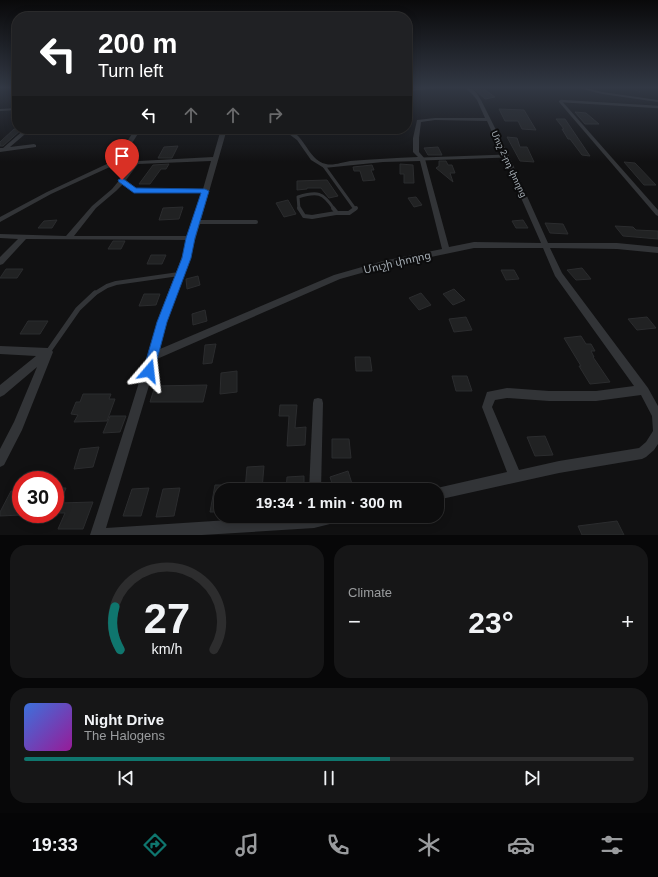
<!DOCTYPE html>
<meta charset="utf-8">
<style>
body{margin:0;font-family:Helvetica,"Noto Sans Armenian",sans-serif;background:#161617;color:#f1f3f6;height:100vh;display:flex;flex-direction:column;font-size:15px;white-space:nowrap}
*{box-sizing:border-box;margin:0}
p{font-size:13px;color:#9a9c9e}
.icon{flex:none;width:22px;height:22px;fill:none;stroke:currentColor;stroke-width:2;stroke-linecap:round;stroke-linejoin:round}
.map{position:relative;height:535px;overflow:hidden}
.sheet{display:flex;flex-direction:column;gap:10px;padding:10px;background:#070708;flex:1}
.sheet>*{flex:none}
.top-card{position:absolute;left:12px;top:12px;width:400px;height:122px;border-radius:16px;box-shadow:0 2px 10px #0003,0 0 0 1px #2d2d2e;background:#202124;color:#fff;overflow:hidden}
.speed{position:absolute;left:12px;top:471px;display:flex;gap:8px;font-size:20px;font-weight:700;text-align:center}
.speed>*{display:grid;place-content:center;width:52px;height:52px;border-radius:50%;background:#0d0d0e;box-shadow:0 2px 10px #0003,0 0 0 1px #2d2d2e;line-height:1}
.speed .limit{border:6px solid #d22;background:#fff;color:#111}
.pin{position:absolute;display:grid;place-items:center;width:34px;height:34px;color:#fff;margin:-41px -17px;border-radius:50% 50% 50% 0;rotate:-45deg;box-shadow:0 0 4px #0007}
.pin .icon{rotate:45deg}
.me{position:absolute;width:44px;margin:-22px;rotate:17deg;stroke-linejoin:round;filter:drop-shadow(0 0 3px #0008)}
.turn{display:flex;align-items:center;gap:14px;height:84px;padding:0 20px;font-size:18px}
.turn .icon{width:52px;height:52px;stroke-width:2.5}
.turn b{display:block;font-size:28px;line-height:34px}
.lanes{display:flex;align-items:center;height:38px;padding:0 20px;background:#0003;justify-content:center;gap:20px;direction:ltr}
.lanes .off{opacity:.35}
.big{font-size:30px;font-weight:600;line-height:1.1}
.sheet .widget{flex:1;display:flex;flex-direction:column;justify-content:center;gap:6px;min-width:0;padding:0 14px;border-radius:16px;background:#161617}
.sheet .dial{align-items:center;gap:0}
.dial svg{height:104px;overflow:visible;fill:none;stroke:#2d2d2e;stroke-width:7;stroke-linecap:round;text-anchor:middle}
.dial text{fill:#f1f3f6;stroke:none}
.song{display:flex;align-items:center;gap:12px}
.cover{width:48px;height:48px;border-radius:6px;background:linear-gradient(135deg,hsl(220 70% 55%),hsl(300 70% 35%))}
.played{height:4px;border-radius:2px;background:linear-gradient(90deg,#0f766e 60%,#2d2d2e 60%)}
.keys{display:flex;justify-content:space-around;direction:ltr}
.heat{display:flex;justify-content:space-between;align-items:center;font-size:22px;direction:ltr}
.sheet .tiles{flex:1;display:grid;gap:10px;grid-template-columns:1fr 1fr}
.widget:last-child{grid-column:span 2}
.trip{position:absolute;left:214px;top:483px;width:230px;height:40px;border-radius:16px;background:#0d0d0e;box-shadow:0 2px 10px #0003,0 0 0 1px #2d2d2e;font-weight:600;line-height:40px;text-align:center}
.tab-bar{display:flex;height:64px;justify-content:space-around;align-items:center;background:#050506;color:#9a9c9e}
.tab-bar .icon{width:28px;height:28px}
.tab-bar .active{color:#0f766e}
.tab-bar b{font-size:18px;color:#f1f3f6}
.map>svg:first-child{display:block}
.building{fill:#212223;stroke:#2b2c2e}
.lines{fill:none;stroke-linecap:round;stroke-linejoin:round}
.path{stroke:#383b3e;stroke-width:1;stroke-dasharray:1 2;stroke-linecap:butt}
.service-far3{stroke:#323437;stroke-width:2.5}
.service-far2{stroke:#323437;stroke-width:3}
.service-far1{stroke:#323437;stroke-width:4}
.service{stroke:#323437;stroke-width:5}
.minor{fill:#323437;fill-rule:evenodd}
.route{fill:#1a73e8;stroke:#114b97}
.labels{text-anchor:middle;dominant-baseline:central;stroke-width:4;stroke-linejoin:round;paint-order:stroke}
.far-street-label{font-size:9px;fill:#a3abb2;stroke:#0c0c0d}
.street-label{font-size:11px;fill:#a3abb2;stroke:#0c0c0d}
</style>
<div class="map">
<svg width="658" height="535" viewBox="0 0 658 535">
<rect width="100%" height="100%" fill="#111112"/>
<g class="building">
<path d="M472,87H481L495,97L485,99Z"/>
<path d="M499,109L524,110L536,130L522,129L518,121H505Z"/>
<path d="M575,112L586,113L599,124H585Z"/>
<path d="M556,119H565L590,156L582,155L570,139H568L562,129H564Z"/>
<path d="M14,129H22L3,146H0V142Z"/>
<path d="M507,137L517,138L520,147H527L534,162L520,161Z"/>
<path d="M178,146L172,158H158L164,147Z"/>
<path d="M438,147L442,155H428L424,148Z"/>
<path d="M439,161H446L448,165H452L455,173H450L453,182L436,168L439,166Z"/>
<path d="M624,162L635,163L656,185H644Z"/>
<path d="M169,164L166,169H161L150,184H139L153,165Z"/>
<path d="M400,164L413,165L414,183H404V174H400Z"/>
<path d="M372,165L374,170H371L375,180L363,181L360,171H354L353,167Z"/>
<path d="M327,180L338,196L329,198L321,188H307V189L297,190V181Z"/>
<path d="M416,197L422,205L414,207L408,198Z"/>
<path d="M288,200L296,214L284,217L276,203Z"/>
<path d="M183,207L179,219L159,220L163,208Z"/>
<path d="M57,220L52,228H38L44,221Z"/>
<path d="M523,220L528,228H516L512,221Z"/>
<path d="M545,223L563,224L568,234L550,233Z"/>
<path d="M615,226L633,227L636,230L658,231V239L623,236Z"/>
<path d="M113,241H125L121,249H108Z"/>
<path d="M151,255H166L162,264H147Z"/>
<path d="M582,268L591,279L576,280L567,270Z"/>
<path d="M6,269H23L17,278H0Z"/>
<path d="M501,270H514L519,279L506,280Z"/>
<path d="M198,276L200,285L187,289L186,279Z"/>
<path d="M454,289L465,300L453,305L443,294Z"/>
<path d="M421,293L431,305L419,310L409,298Z"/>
<path d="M144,294H160L156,305L139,306Z"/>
<path d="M205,310L207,321L193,325L192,314Z"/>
<path d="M466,317L472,330L454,332L449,319Z"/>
<path d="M647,317L656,328L637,330L628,319Z"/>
<path d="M28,321H48L40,334H20Z"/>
<path d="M581,336L586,344H591L595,351H591L594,357H593L610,382L590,384L579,366H581L564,338Z"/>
<path d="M216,344L212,363L203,364L205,345Z"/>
<path d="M355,357H370L372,371H356Z"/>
<path d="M237,371V392L220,394L221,373Z"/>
<path d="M452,376H467L472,391H456Z"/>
<path d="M207,385L203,402H150L155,386Z"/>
<path d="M83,394H111L109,399H115L107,421L74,422L78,415L71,414L76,402H80Z"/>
<path d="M280,405H297L295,428L306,427L305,445L287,446L289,416H279Z"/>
<path d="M110,416H126L120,432L103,433Z"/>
<path d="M545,436L553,455L535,456L527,437Z"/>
<path d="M332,439H349L351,458H332Z"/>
<path d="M99,447L93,467L74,469L80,449Z"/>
<path d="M264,466L262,489L245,490L247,467Z"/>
<path d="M348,471L354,490H334L330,477Z"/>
<path d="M304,476V490H286L287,477Z"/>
<path d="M215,485H221V512H210Z"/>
<path d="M55,488H66L60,503L93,502L83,529H58L65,513H56L55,515Z"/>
<path d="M149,488L141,516H123L132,489Z"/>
<path d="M180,488L174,516L156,517L163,489Z"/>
<path d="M21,490V515L0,516V512L11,491Z"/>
<path d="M617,521L624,535H582L578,526Z"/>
</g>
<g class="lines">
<path class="path" d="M631,87L640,92"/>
<path class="service-far3" d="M561,101L658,107"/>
<g class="service-far2">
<path d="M422,159L506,156"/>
<path d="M324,166L355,209"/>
<path d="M299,209L298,197C317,191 323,192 334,209"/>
</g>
<g class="service-far1">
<path d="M299,208L304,216L312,217L336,213H349L356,208"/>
<path d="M333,208L337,213"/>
<path d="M195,222H256"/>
<path d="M94,294L107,286L116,283L179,274"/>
</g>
<path class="service" d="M48,352L78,309L95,293"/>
<g class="minor">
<path d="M429,87H453L407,91V89Z"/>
<path d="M464,87C473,87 477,93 481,100L509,156L548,243H617L658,247V253L617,249L550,248L562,273L648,388L658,406V444L654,450L646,457L642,459L559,473L437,500V490H432L437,488L507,472L482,407L487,392L507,388L549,391H596L634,386L555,276L543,248H474L383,267L340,279L157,359L106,528L289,516H344L342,521L314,528L202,535H90C113,465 136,394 157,323C166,295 179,269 187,240L26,239L3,264L0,265V257L18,239L0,238V234L66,236L92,206L112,189L132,165L112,166L51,194L0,222V217L47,192L109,163L114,162L135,129H141L120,162L213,157L221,129H227L190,258L167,322L160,349L334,275L383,261L442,249L420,161L383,162L324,168L311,160L297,140L282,129C305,129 306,160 326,164C333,166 343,162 350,161C373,159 395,158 418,157L413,152V138L417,120L435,118H485L477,100L472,94ZM435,120L487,121L541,243L474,242L449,247L425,159L419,152V138L421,122ZM211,161L203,189L136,188L126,180L138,164ZM123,184L134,192L201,193L188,236H74L96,208L116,191ZM641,395L652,416L653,431L646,442L639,448L559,461L519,470L492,407L495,400L507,398L549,401H596Z"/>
<path d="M575,87H583L602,92L658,100V102L602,94Z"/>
<path d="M561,100L658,210V216L656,215L559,102V101Z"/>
<path d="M17,108V110L0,111V109Z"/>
<path d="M25,129H31L10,147L34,144L36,145V147L0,152V148H3Z"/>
<path d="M109,129H115L111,132L109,131Z"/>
<path d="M0,346L48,348L51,349L53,352L22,430L4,465L0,467V449L14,422L37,367L4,395L0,397V385L36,356L0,354Z"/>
<path d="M318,398L322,399L323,403L321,490H309L313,403L314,399Z"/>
</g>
</g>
<linearGradient id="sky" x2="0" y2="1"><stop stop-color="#09090a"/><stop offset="0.54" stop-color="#323844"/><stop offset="1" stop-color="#323844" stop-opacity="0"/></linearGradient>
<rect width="658" height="162" fill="url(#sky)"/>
<path class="route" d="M122,178L136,188L205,189L209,191L195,238L191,258L167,322L154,371L153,374L149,376L145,374L143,371L157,322L182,258L186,238L201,193H134L119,182L118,180Z"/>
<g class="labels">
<g class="far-street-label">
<text transform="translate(509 164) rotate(65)">Մուշ 2-րդ փողոց</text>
</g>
<g class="street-label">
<text transform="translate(397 262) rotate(-13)">Մուշի փողոց</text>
</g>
</g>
</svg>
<div class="speed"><div class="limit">30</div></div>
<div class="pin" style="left:122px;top:180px;background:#d93025"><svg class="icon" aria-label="arrive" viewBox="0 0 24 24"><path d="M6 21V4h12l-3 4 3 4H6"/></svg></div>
<svg class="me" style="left:149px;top:371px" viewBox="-20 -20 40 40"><path d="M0-17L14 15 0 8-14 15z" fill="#1a73e8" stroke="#fff" stroke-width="4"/></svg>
<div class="trip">19:34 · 1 min · 300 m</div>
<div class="top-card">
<div class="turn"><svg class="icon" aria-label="left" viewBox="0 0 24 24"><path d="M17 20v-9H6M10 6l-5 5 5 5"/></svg><div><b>200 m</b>Turn left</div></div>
<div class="lanes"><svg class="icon" aria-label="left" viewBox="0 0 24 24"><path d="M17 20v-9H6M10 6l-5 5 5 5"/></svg><svg class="icon off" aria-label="ahead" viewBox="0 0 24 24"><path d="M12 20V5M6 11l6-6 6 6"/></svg><svg class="icon off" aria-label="ahead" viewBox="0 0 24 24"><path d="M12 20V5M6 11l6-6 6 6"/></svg><svg class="icon off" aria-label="right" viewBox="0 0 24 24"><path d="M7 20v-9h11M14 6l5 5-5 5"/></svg></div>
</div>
</div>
<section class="sheet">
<div class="tiles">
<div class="widget dial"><svg viewBox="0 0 100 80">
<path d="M14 69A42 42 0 1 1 86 69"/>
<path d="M14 69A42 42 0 0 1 10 36" stroke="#0f766e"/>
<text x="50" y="56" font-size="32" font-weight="700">27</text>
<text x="50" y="72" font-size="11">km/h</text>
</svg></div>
<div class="widget"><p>Climate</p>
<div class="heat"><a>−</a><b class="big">23°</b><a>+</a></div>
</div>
<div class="widget">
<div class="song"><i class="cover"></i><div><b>Night Drive</b><p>The Halogens</p></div></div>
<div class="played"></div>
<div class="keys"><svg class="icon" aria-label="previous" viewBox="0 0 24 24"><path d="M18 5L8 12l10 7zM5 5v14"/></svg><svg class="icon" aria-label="pause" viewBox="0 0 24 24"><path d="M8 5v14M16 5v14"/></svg><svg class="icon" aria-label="next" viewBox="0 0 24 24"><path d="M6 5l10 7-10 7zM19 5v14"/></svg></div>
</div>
</div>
</section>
<nav class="tab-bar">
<b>19:33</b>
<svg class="icon active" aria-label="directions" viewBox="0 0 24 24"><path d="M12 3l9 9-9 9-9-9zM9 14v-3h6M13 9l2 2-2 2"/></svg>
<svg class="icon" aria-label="music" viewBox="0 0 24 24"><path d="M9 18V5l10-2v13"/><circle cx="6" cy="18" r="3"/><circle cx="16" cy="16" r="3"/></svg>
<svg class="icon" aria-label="phone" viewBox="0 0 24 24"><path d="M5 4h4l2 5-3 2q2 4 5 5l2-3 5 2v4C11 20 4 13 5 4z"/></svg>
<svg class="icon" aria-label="climate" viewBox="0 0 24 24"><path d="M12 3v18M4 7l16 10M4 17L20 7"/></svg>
<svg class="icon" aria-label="car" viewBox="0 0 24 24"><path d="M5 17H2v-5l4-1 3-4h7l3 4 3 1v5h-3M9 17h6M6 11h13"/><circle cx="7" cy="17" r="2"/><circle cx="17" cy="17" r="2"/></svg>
<svg class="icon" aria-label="filters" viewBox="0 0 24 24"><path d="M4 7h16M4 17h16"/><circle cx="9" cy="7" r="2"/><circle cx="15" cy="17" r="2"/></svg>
</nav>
